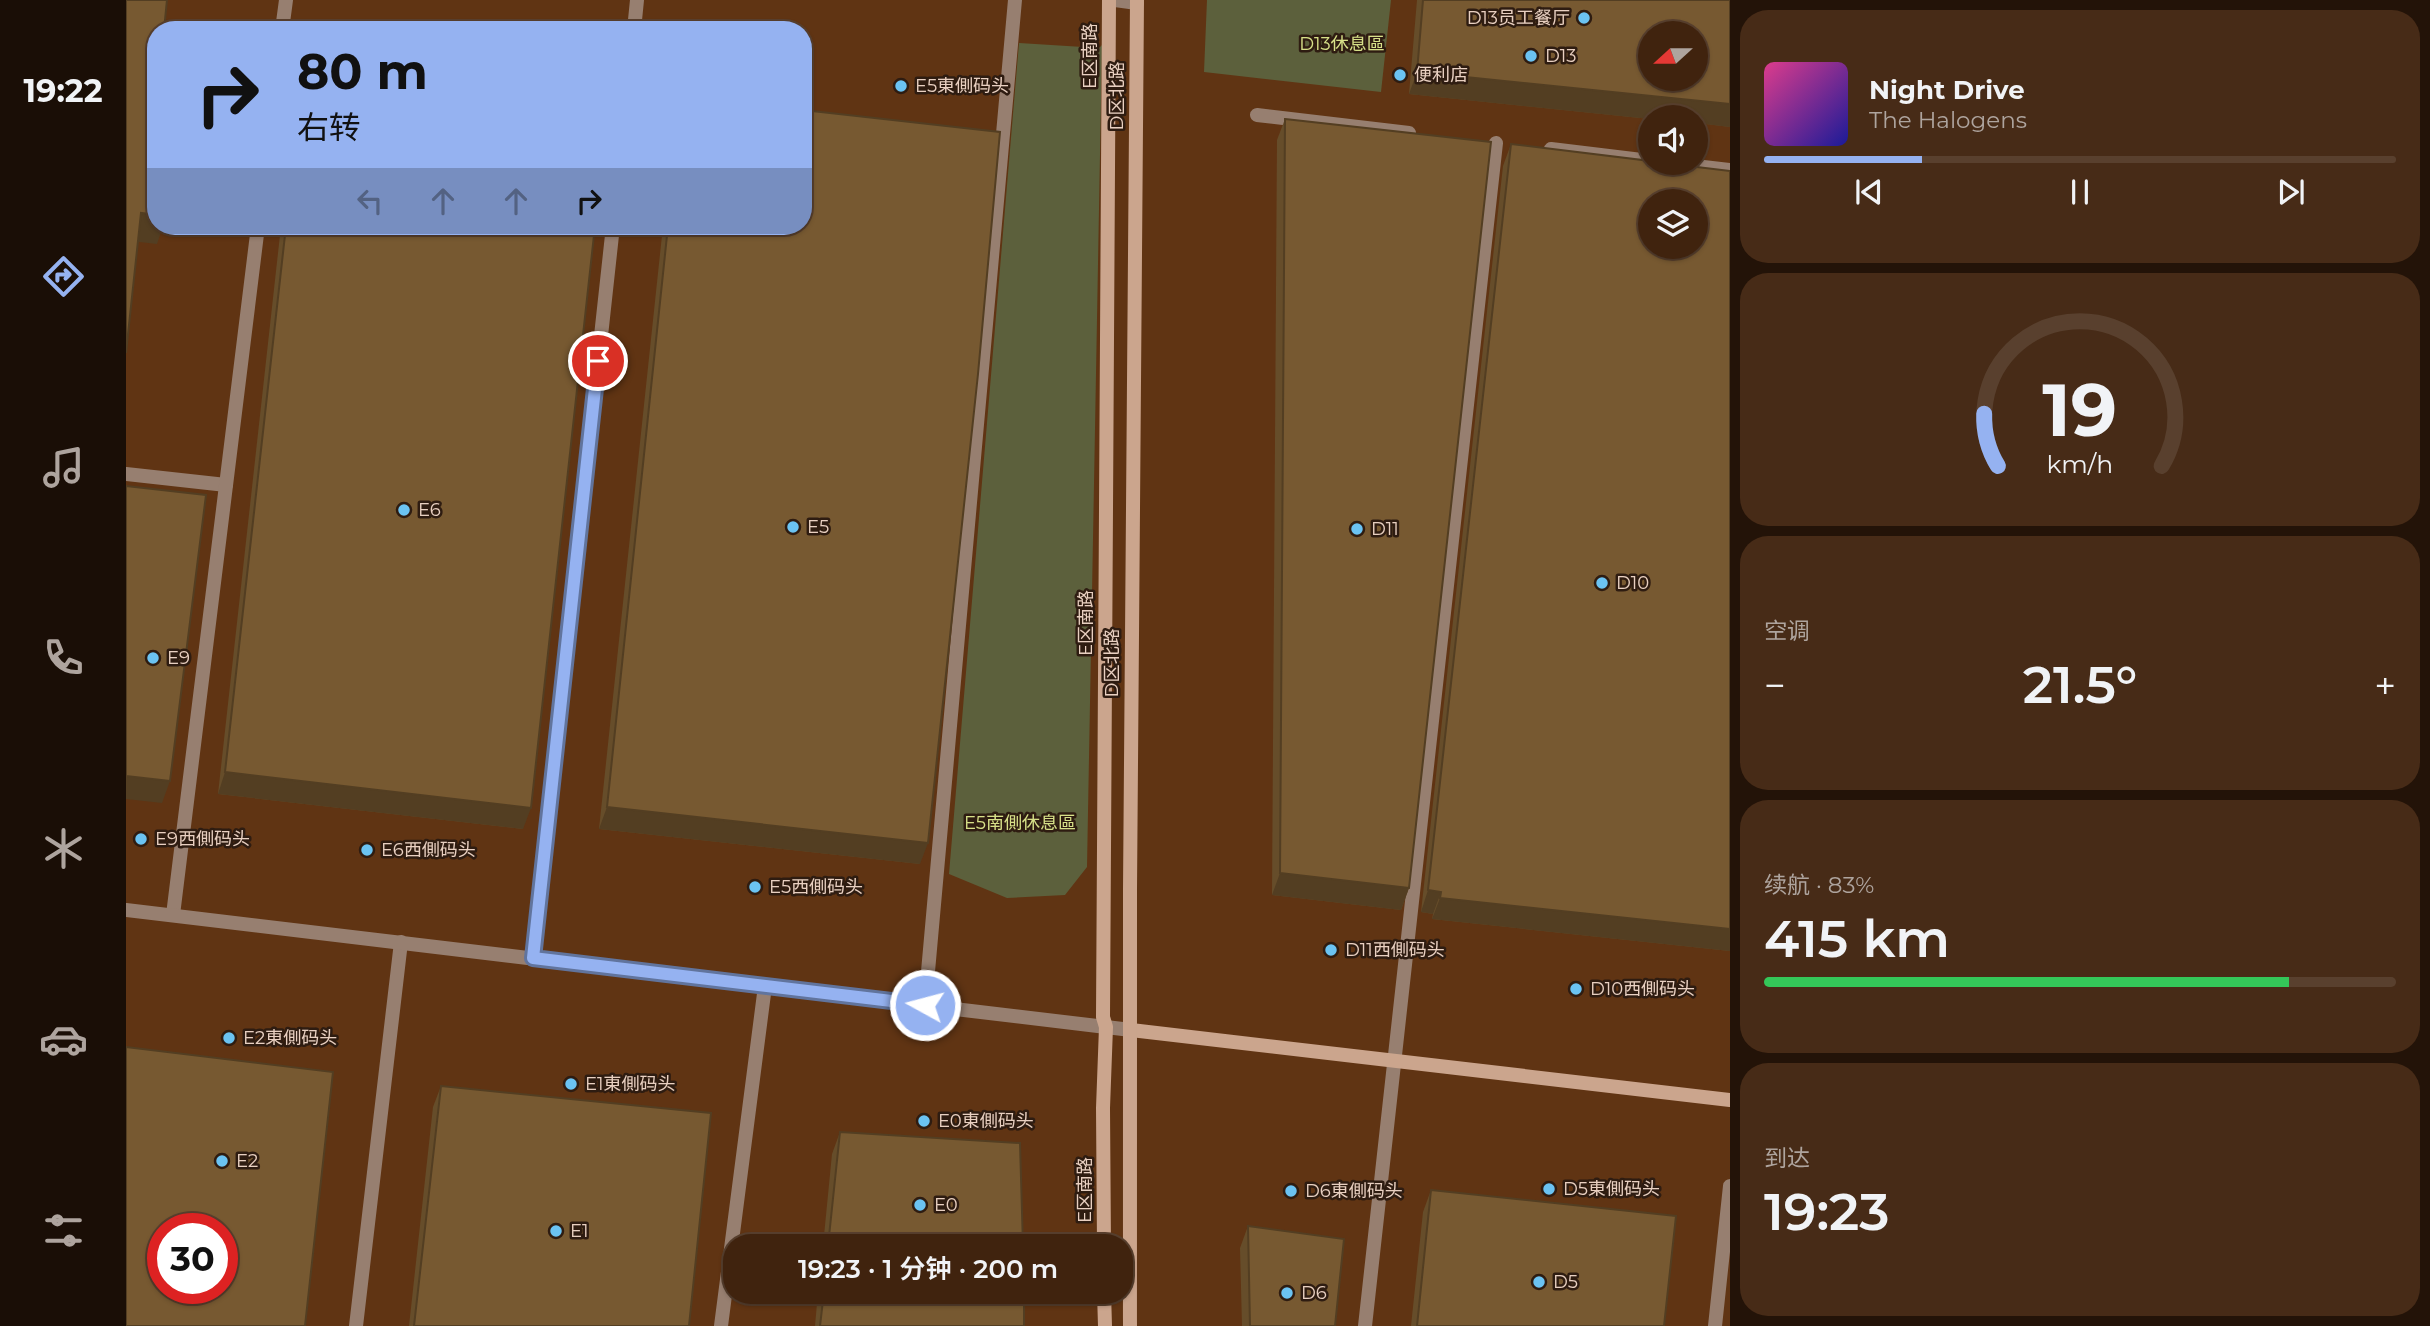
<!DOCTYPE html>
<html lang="zh">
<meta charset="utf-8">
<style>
body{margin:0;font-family:Montserrat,"Noto Sans SC",sans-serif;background:#472b17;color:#f1f3f6;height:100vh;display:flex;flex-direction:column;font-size:26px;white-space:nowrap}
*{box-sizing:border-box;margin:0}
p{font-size:23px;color:#aea49e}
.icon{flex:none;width:38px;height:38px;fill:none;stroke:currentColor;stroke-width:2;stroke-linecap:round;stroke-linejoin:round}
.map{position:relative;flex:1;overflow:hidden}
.drawer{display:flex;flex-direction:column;gap:10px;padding:10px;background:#231308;width:700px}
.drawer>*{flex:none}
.top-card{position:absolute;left:21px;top:21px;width:665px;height:214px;border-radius:28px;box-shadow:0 2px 5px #0004,0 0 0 2px #59402e;background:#95b2f1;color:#111;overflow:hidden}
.needle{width:46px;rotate:249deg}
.controls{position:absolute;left:1512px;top:21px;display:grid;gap:14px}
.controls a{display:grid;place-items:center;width:70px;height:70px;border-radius:50%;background:#40230e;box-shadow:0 2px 5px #0004,0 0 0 2px #59402e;font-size:35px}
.speed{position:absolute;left:21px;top:1213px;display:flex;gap:14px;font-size:35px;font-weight:700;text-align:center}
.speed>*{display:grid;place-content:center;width:91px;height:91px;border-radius:50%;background:#40230e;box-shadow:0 2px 5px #0004,0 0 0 2px #59402e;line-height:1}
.speed .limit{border:10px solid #d22;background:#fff;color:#111}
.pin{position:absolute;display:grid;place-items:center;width:60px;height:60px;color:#fff;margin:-30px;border:4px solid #fff;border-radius:50%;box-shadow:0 2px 7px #0007}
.me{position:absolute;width:77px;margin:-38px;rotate:277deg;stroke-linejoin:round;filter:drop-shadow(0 0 5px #0008)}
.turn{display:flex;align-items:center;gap:24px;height:147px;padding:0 35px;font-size:32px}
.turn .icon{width:91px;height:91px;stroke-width:2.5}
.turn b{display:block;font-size:49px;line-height:60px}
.lanes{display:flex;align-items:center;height:66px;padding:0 35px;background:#0003;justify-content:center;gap:35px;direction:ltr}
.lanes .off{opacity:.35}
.big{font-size:52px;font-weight:600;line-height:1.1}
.drawer .card{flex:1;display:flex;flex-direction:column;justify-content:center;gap:10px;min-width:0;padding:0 24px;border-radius:28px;background:#472b17}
.drawer .dial{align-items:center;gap:0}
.dial svg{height:182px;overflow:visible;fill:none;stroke:#59402e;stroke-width:7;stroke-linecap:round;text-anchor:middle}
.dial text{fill:#f1f3f6;stroke:none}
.song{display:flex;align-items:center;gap:21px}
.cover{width:84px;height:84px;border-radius:10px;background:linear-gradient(135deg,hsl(330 70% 55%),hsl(240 70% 35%))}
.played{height:7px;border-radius:4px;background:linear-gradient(90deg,#95b2f1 25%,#59402e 25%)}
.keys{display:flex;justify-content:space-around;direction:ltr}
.heat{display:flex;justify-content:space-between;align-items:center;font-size:38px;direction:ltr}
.charge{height:10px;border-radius:5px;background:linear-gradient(90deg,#34c759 83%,#59402e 0)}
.trip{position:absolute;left:597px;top:1234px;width:410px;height:70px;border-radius:28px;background:#40230e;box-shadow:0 2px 5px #0004,0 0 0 2px #59402e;font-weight:600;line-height:70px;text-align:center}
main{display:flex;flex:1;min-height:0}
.tabs{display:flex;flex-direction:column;width:126px;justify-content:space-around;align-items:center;background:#1a0e06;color:#aea49e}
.tabs .icon{width:49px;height:49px}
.tabs .on{color:#95b2f1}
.tabs b{font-size:32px;color:#f1f3f6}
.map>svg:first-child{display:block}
.built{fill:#603413;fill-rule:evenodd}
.green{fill:#5c603c}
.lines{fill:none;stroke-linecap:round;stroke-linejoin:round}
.lane{stroke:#977f70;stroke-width:14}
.street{stroke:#977f70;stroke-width:14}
.secondary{stroke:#cba58d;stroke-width:14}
.wall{fill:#664d2a}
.shaded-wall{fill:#533e22}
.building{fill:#775931;stroke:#533e22;stroke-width:2;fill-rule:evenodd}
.route-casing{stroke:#61749d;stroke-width:18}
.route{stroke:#95b2f1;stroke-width:12}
.poi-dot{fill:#6bc3f2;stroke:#2e1c11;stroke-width:2.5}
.labels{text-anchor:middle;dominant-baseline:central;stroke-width:5;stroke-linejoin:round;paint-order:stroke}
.poi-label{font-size:18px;fill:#e9d0c1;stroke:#2e1c11;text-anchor:start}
.park-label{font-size:18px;fill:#d7e088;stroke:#2e1c11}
.street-label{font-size:18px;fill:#e9d0c1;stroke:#2e1c11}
</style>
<main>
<nav class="tabs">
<b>19:22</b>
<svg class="icon on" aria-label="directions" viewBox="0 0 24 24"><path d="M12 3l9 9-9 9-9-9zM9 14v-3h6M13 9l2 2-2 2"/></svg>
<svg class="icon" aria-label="music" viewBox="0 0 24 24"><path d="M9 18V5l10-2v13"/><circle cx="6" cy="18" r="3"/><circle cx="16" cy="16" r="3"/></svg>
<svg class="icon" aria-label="phone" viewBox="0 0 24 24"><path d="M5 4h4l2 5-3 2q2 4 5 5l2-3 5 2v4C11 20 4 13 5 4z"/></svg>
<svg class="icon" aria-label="climate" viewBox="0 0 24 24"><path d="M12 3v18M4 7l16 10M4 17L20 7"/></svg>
<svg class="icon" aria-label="car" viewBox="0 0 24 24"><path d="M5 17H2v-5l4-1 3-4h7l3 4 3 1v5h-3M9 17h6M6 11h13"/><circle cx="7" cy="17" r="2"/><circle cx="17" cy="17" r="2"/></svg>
<svg class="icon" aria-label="filters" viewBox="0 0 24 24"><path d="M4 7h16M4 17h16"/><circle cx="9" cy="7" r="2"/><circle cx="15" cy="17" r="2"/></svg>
</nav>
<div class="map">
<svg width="1604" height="1326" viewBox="0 0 1604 1326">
<rect width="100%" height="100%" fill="#552f13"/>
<path class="built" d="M0,0H1604V1326H0ZM30,30H677V226H30ZM1524,33H1570V79H1524ZM1524,117H1570V163H1524ZM1524,201H1570V247H1524ZM37,1228H96V1288H37ZM609,1246H994V1292H609Z"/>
<g class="green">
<path d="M1081,0H1265L1255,92L1078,72Z"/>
<path d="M893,43L973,48L976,45L961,867L939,895L881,898L823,874Z"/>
</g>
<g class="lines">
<g class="lane">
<path d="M156,30L160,0"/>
<path d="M508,30L511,0"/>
<path d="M1131,115L1283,133"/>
<path d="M1425,149L1524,161"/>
<path d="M1543,163L1604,170"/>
<path d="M0,474L100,485"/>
<path d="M47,915L132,226"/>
<path d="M407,958L487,226"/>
<path d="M799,1005L889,0"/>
<path d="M230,1326L275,942"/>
<path d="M595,1326L639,986"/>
<path d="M1239,1326L1370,143"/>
<path d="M1589,1326L1604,1186"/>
</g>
<g class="street">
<path d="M989,0L1011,3"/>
<path d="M0,910L1005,1030"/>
</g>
<g class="secondary">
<path d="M1005,1030L1604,1100"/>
<path d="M978,1246L977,1108L980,1027L977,1017L983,0"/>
<path d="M978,1292L979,1326"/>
<path d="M1004,1326C1003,1181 1005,1036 1004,890L1011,0"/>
</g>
</g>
<g class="wall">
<path d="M1291,0H1604V127L1524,117V119L1283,94Z"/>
<path d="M1159,119L1283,888L1275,910L1146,895L1151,140Z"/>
<path d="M1385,144L1604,171V951L1306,919L1307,914L1295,912L1377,166Z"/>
<path d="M155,226H469L397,829L92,794Z"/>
<path d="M537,226H677L794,864L473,829Z"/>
<path d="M315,1086L563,1326H283L307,1107Z"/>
<path d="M714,1132L897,1246H697L706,1154Z"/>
<path d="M1305,1190L1538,1326H1285L1297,1212Z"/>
<path d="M1122,1226L1209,1326H1116L1114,1248Z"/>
<path d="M692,1292H898V1326H689Z"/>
</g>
<g class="shaded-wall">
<path d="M1291,72L1604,104V127L1570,123V117H1524V119L1283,94Z"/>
<path d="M15,213L30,215V226H37L31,244L5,241Z"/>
<path d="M99,772L405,808L397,829L92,794Z"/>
<path d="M0,776L44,781L36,803L0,799Z"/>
<path d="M481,807L802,843L794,864L473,829Z"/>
<path d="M1154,873L1283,888L1275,910L1146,895Z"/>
<path d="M1302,890L1315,892L1307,914L1295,912Z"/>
<path d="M1314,898L1604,929V951L1306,919Z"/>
</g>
<g class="building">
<path d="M0,0H41L38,30H30V108L27,131L30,132V215L15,213L0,353Z"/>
<path d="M1297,0H1604V104L1291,72ZM1524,33H1570V79H1524Z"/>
<path d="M677,110L874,132L852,374L802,843L481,807L542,226H677Z"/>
<path d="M1159,119L1365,142L1283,888L1154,873Z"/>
<path d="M1385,144L1524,161V163H1538L1604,171V929L1314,898L1315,892L1302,890ZM1524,201H1570V247H1524Z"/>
<path d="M160,226H469L405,808L99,772Z"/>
<path d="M0,486L80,495L44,781L0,776Z"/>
<path d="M0,1047L207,1072L179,1326H0ZM37,1228H96V1288H37Z"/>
<path d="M315,1086L585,1113L563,1326H288Z"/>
<path d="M714,1132L894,1143L897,1246H702Z"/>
<path d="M1305,1190L1550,1216L1538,1326H1291Z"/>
<path d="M1122,1226L1218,1239L1209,1326H1124Z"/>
<path d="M698,1292H898V1326H694Z"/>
</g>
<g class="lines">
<defs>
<path id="route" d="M472,361L407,958L799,1005"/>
</defs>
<use href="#route" class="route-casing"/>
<use href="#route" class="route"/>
</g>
<g class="poi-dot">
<circle cx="1458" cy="18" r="7"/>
<circle cx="1405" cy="56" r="7"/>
<circle cx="1274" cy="75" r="7"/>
<circle cx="775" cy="86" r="7"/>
<circle cx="278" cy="510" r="7"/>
<circle cx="667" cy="527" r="7"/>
<circle cx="1231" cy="529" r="7"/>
<circle cx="1476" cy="583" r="7"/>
<circle cx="27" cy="658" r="7"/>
<circle cx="15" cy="839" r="7"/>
<circle cx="241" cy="850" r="7"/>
<circle cx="629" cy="887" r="7"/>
<circle cx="1205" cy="950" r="7"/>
<circle cx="1450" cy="989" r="7"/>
<circle cx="103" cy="1038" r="7"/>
<circle cx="445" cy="1084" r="7"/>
<circle cx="798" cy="1121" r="7"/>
<circle cx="96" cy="1161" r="7"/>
<circle cx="1423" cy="1189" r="7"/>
<circle cx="1165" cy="1191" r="7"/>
<circle cx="794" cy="1205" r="7"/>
<circle cx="430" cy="1231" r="7"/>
<circle cx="1413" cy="1282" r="7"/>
<circle cx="1161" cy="1293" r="7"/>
</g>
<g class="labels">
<g class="poi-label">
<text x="1444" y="18" text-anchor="end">D13员工餐厅</text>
<text x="1419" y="56">D13</text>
<text x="1288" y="75">便利店</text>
<text x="789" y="86">E5東側码头</text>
<text x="292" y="510">E6</text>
<text x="681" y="527">E5</text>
<text x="1245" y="529">D11</text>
<text x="1490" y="583">D10</text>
<text x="41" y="658">E9</text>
<text x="29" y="839">E9西側码头</text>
<text x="255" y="850">E6西側码头</text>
<text x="643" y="887">E5西側码头</text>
<text x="1219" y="950">D11西側码头</text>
<text x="1464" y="989">D10西側码头</text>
<text x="117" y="1038">E2東側码头</text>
<text x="459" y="1084">E1東側码头</text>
<text x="812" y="1121">E0東側码头</text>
<text x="110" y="1161">E2</text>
<text x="1437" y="1189">D5東側码头</text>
<text x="1179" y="1191">D6東側码头</text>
<text x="808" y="1205">E0</text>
<text x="444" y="1231">E1</text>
<text x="1427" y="1282">D5</text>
<text x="1175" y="1293">D6</text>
</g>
<g class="park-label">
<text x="1216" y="44">D13休息區</text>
<text x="894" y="823">E5南側休息區</text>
</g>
<g class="street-label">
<text transform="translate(964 56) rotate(-90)">E区南路</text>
<text transform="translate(991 96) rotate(-90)">D区北路</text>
<text transform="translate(960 623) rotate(-90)">E区南路</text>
<text transform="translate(986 663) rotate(-90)">D区北路</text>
<text transform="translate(959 1190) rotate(-90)">E区南路</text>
</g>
</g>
</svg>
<div class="controls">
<a><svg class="needle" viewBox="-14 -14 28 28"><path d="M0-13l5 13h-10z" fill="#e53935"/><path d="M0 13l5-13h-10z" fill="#aea49e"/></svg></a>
<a><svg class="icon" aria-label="sound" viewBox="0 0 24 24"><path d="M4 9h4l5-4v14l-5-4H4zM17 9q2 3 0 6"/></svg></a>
<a><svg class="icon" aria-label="layers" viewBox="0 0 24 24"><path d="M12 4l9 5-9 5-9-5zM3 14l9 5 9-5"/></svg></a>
</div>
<div class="speed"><div class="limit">30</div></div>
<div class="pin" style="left:472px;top:361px;background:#d93025"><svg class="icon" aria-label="arrive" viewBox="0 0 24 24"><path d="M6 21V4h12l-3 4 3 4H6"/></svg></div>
<svg class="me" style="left:799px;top:1005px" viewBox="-20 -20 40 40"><circle r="17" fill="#95b2f1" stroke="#fff" stroke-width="3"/><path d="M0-11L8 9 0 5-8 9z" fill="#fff"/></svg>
<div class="trip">19:23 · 1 分钟 · 200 m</div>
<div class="top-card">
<div class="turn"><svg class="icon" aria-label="right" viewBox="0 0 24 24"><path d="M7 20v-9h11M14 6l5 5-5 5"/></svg><div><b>80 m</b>右转</div></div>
<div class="lanes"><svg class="icon off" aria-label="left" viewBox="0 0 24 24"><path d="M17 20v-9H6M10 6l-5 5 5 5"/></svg><svg class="icon off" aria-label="ahead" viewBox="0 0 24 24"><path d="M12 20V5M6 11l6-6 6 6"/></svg><svg class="icon off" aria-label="ahead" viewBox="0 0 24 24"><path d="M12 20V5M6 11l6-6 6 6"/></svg><svg class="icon" aria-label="right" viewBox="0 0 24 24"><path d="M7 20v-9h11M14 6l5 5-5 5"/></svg></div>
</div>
</div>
<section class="drawer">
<div class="card">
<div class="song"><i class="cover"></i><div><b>Night Drive</b><p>The Halogens</p></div></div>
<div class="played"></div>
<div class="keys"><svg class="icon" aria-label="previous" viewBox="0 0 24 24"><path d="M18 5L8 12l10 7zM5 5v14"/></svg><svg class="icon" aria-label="pause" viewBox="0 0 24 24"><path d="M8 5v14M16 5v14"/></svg><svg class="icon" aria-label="next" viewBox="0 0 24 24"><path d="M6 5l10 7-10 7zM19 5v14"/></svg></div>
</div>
<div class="card dial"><svg viewBox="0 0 100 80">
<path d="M14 69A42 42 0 1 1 86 69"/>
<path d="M14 69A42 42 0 0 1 8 46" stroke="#95b2f1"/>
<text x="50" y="56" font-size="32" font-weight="700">19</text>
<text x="50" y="72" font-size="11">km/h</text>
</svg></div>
<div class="card"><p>空调</p>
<div class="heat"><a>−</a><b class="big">21.5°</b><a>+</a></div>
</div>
<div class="card"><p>续航 · 83%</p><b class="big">415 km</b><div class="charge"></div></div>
<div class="card"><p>到达</p><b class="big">19:23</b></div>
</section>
</main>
